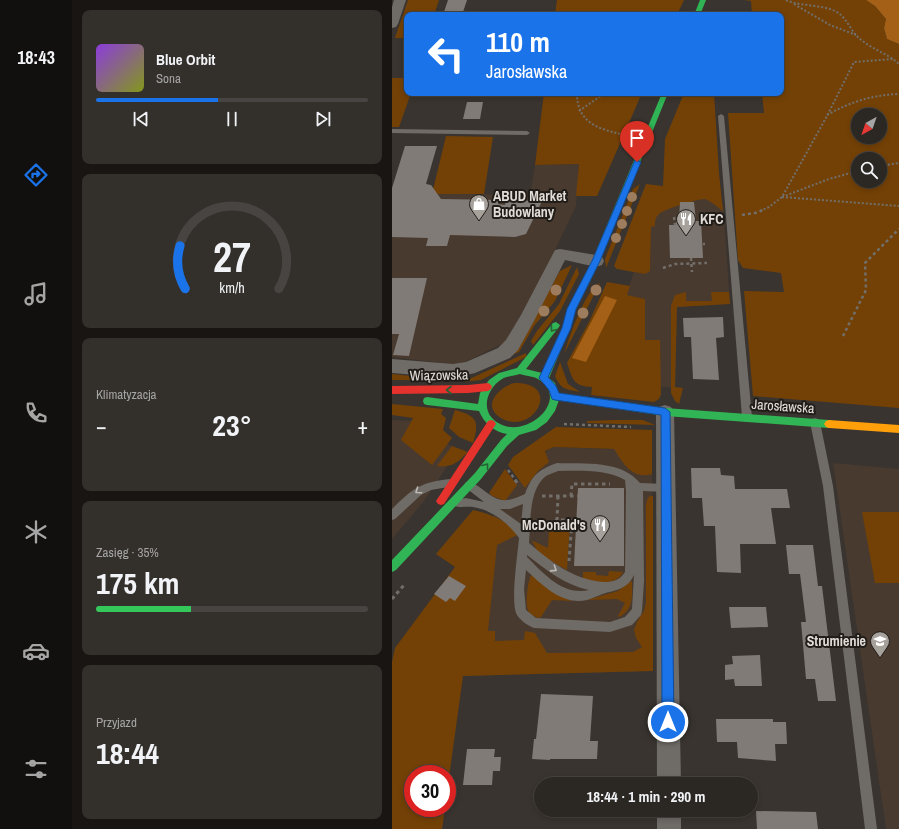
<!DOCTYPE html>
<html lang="pl">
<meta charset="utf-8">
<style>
body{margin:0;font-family:"Archivo Narrow",sans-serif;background:#332f2b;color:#f1f3f6;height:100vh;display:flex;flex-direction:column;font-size:15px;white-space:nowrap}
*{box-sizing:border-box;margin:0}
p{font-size:13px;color:#a6a5a6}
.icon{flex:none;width:22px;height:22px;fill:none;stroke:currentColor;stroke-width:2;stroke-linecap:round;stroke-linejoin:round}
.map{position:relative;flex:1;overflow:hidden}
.sheet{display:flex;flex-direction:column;gap:10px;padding:10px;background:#181513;width:320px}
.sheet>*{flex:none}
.banner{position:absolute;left:12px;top:12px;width:380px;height:84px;border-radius:8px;box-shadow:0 2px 6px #0003,0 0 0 1px #474441;background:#1a73e8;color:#fff;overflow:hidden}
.needle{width:26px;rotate:220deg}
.fabs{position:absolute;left:459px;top:108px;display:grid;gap:8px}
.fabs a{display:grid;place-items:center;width:36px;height:36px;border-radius:50%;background:#2b2723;box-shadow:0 2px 6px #0003,0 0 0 1px #474441;font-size:20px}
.speed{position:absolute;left:12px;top:765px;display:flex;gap:8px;font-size:20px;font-weight:700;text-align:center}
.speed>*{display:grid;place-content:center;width:52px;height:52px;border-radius:50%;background:#2b2723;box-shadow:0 2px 6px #0003,0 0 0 1px #474441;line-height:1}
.speed .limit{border:6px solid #d22;background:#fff;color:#111}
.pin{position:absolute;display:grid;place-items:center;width:34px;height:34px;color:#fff;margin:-41px -17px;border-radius:50% 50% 50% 0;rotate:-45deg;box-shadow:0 0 4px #0007}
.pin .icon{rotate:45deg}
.me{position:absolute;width:44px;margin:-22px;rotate:0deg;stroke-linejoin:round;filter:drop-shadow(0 0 3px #0008)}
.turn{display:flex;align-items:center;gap:14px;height:84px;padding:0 16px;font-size:18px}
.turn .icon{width:52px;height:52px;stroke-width:2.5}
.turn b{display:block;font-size:28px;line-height:34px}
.big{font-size:30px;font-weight:800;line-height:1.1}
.sheet .card{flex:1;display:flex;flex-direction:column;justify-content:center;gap:6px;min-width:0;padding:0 14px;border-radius:8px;background:#332f2b}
.sheet .dial{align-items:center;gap:0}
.dial svg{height:104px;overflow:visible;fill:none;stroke:#474441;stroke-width:7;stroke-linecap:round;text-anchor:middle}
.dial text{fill:#f1f3f6;stroke:none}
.song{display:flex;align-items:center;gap:12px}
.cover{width:48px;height:48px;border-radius:6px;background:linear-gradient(135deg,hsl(270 70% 55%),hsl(70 70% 35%))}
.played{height:4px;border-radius:2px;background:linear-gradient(90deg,#1a73e8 45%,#474441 45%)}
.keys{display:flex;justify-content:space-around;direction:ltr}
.heat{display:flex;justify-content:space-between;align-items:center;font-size:22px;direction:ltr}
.charge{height:6px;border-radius:3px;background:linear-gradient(90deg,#34c759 35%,#474441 0)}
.trip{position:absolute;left:142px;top:777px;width:224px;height:40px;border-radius:20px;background:#2b2723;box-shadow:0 2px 6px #0003,0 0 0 1px #474441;font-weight:800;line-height:40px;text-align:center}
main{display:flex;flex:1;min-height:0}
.tab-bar{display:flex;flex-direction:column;width:72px;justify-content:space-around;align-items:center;background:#11100e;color:#a6a5a6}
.tab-bar .icon{width:28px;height:28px}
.tab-bar .selected{color:#1a73e8}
.tab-bar b{font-size:18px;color:#f1f3f6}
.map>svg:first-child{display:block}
.built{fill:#493a2f}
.green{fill:#734106;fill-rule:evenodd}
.water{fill:#a36016}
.building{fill:#807b77}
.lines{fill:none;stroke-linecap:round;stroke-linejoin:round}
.path-far2{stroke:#726f6b;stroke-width:2;stroke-dasharray:2 2;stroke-linecap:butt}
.path-far1{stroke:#726f6b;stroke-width:2.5;stroke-dasharray:3 3;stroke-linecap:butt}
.path{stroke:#726f6b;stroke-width:3;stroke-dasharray:3.5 3.5;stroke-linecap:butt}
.lane{fill:#6f6b67;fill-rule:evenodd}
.street{fill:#6f6b67;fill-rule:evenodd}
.fast{fill:#30b455;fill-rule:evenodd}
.slow{fill:#ff9f0a;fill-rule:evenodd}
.jam{fill:#e5322d;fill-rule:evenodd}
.tree{fill:#9e7c5e}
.oneway{stroke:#276033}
.oneway2{stroke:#c0bab5}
.route{fill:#1a73e8;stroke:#114b97}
.labels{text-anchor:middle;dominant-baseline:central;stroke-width:4;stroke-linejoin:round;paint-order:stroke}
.poi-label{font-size:14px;font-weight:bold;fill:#e2dcd7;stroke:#201c18;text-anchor:start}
.street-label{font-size:14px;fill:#e2dcd7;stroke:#201c18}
</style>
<main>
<nav class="tab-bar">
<b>18:43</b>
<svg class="icon selected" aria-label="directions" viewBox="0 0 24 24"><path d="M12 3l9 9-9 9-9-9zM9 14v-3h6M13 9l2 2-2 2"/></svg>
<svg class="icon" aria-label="music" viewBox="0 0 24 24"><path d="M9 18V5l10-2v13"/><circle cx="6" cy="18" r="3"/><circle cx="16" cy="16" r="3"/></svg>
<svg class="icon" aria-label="phone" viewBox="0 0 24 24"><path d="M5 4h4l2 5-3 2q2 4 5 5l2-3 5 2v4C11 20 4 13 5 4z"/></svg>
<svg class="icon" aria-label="climate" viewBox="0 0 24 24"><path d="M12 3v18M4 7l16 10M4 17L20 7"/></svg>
<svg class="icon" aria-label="car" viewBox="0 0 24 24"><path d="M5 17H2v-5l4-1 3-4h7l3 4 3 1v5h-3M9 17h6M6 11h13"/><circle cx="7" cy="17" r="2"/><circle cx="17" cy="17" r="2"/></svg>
<svg class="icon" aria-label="filters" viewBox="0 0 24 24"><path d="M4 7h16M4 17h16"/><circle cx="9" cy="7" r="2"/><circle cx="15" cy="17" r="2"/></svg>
</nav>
<section class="sheet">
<div class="card">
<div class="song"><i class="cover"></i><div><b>Blue Orbit</b><p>Sona</p></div></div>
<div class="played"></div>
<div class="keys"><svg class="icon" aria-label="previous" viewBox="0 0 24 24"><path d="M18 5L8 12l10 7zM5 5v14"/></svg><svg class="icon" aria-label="pause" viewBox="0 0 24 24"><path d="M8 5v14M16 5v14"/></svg><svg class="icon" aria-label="next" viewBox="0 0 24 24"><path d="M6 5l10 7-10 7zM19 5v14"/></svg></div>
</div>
<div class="card dial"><svg viewBox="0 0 100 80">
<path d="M14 69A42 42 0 1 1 86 69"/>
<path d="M14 69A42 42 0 0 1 10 36" stroke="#1a73e8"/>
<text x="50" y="56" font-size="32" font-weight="700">27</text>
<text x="50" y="72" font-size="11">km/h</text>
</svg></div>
<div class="card"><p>Klimatyzacja</p>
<div class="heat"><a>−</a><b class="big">23°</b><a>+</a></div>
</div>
<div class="card"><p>Zasięg · 35%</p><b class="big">175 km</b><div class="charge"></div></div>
<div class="card"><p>Przyjazd</p><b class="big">18:44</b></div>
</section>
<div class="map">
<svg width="507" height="829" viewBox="0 0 507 829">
<rect width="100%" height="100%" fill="#39342f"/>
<g class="built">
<path d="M187,164L184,206L151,275L114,342L67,365L0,357V193L138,195L143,165Z"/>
<path d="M319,197L331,204L338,304L285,307L283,388L210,381L253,340V299L234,295L242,272L253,274L258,267L259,227L263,220L269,202Z"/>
<path d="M0,420L44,422L45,438L66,450L32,501L0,539Z"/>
<path d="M162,447L260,451L261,671L71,676L90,532L127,480L156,450Z"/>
<path d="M441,463L507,469V829H494Z"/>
</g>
<g class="green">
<path d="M16,0H47L42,15H15V38H3Z"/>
<path d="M165,0H292L285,15H163Z"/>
<path d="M352,0H474L483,6L494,19L492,28L495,39L507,44V408L361,396L352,291L392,292L389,273L351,268L346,260L336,113H372L370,93H389V15H360L359,1ZM466,115H488V137H466ZM466,159H488V181H466Z"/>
<path d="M0,78H15V93H19L7,127H0Z"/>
<path d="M152,93H250L205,196H184L187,164L143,165Z"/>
<path d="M292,93H322L327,173L331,211C325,207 319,201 313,199C308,198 270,210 267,214C263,218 263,221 263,226L259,227L258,271L253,274L225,269L222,266L254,184L271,186L273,139Z"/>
<path d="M54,136L101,137L92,194H40Z"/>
<path d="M248,184L214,268L213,259L241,189Z"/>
<path d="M180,265L163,301L142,326L127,352L122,354L168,271Z"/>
<path d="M185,267L187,274L168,311L141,345L139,341L145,331L167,304Z"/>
<path d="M215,282L238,286L235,295L253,299V340H268L269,394L267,399L262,402L199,395L200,387C181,386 181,380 175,363L198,320Z"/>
<path d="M208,283L172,354C177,338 193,289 208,283Z"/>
<path d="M294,292V301H320L319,292H337L338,304L285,307L283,387L291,388L287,404L283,401L279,393V306L283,295Z"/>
<path d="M134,353V357L89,380L71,382Z"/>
<path d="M168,362L176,384L188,392C174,389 169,390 163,376Z"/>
<path d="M0,374L57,380H0Z"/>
<path d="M122,383C172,382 141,437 109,418C89,406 106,388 122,383Z"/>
<path d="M0,404L51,409L49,414L54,418L51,430L60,438L40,465L9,440L21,418L0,415Z"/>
<path d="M63,410C84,416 88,420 81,443L67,437L57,428Z"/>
<path d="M222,420H251L263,425L195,423V421Z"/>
<path d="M164,427L260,430V474C240,480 231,463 222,449L162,447L153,451L157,462L146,471L133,488L116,465L121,457Z"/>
<path d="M60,446L76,452C66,462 60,468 45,466Z"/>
<path d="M113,469L125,485L113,501L100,496L97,493Z"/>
<path d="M258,496H261V671L71,676L55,792V774H21V808H53L50,829H0V662L3,648L63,567L44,554L81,510C95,513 119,521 125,535L105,545L96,631H103V641L132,640L133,631L143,633L155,653L241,652L250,647L244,638L242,630L245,622L252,611L254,603V504L256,498Z"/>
<path d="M470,512H507V583H483Z"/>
<path d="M169,522H178L175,570L147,554L140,541H141L156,548L157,530Z"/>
<path d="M217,571L231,572C223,587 205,582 191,579V572H204V575L216,576Z"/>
<path d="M140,574L172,597L180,601L160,600L149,617L146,618C142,616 137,614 136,610C133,603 136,578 140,574Z"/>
<path d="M239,581L240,582C240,597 242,609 227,617L226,616L233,603L225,599L195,600L226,591Z"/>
</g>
<g class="water">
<path d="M474,0H507V44L495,39L492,28L494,19L483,6Z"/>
<path d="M213,296L225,300L194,362L180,358Z"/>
</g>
<g class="building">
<path d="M56,0H75L70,15H51Z"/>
<path d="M75,102H91L88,119H71Z"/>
<path d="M13,146H45L34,184L39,185L49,199L106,200V204L113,205L114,200L150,201L134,234L123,237L58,235L55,246H34L36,238L0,237V188Z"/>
<path d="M288,202H302L304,221H309L311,258H278L277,225H284V221H287Z"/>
<path d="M0,278H35L17,356L1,355L7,334H0Z"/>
<path d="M331,317L332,337L324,338L327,380L301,379L299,337H292L291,318Z"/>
<path d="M299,468H328L329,475L342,476L343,489H395L398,508H379L384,544H348L349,573L325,572L323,526H312L310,498H300Z"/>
<path d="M186,488H232V566H182Z"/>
<path d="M394,545H421L426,586H430L444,701H426L423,679H414L409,622H414L408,574H397Z"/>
<path d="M57,576L74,586L63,601L58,598L54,602L42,594Z"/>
<path d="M337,607H374L376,627L339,628Z"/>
<path d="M368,655L370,686H343L342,679L333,680V665L341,664L340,656Z"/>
<path d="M149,694L201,696L198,741H206L205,759H158V760L140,759L142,739H144Z"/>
<path d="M324,719H381V722H394L395,744H383L384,761L346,758L345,742H325Z"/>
<path d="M75,749H103L102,757H109L108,771H101L100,785H71Z"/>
<path d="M364,811L424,812L426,829H365Z"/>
</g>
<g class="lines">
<g class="path-far2">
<path d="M394,0C410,7 427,4 443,11C453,16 456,25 463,34C475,48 494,52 507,64"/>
<path d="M402,4L438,25L464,35"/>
<path d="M185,93C185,126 211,130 238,136"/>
<path d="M187,111L213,93"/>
<path d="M435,115C458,102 480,95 507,94"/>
<path d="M488,166L507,163"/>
<path d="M390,197L507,206"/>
<path d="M390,197L437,179L466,171"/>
<path d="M368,211L377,207L390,197L435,116L462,62L501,59"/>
</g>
<g class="path-far1">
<path d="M350,215L363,213L371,210"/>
<path d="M296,216V221"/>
<path d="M282,217L283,225"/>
<path d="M311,244H313"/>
<path d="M299,258L300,272"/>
<path d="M271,268L283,264L315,263"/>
<path d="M451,336L474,290L473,263L507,229"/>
<path d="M172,424L239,427"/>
<path d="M116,470L124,481"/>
</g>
<g class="path">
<path d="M123,480L127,485"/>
<path d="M150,496H186"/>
<path d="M166,496L165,520H180L177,561"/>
<path d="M179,496L180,484H218"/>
<path d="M151,529L165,520"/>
<path d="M0,599L12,585"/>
</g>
<g class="lane">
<path d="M329,114L332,116L360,417L358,420H352L350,417L326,116Z"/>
<path d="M0,129L135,131L138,133L135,135L0,133Z"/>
<path d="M423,418L426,419L428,422L441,486L485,829H473L431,486L418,422L420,419Z"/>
<path d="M165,463C193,464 229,460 248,483L274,484L277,485L279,488L277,491L274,492L251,491L252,581L250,611L249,615L240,625L218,632L142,628C136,626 128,620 125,615C118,604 126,552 127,538C116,523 100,510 81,507C75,506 68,508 63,506L61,503L63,500L74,498L92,502L74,488L72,485L74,482L77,481C82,483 86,486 90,489C108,503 113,503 133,494C140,475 146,470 165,463ZM166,471C187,471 214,469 233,480L234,491L233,572C228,580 221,582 212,582C182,580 159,562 137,543C139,523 136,490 154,476C157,474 162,473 166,471ZM131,504L129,524L108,509H118ZM135,555C154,570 173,585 197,590C171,596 152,574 135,557ZM134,570C150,585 171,606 195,600C203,598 210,593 218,592C229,589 237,586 242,575L240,609L233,617L218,622L144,618L134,610L132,589Z"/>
<path d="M59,479L62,480L64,483L62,486L39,490L29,495L3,519L0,520V509C21,488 29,482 59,479Z"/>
</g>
<g class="street">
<path d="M2,0H14L6,24L4,27L0,28V7Z"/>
<path d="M168,249L204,255L210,257L212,261L210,265L204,267L173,260L142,321L126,350L118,358L83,373L61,378L0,373V359L61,364L74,362L106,348L114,340L129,315L163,250Z"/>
<path d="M273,405L279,407L282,412L289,784H265L264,412L267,407Z"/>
<rect x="265" y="810" width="24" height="19"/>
</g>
<g class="fast">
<path d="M308,0H314L308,15H302Z"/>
<path d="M270,93H276L208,261L184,309L178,328L157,378L163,383L166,393L273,408L437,420L440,421L442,424L440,427L437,428L273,416L167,400L163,411L155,422L144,430L127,435L115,446L89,479L4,570L0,572V560L83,473L109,440L115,434C102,432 92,423 87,411L35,405L32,404L31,401L32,398L35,397L86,404L88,393L97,380L107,373L125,368L161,323L164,322L168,325L167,327L134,369L150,373L170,328L176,309L200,261ZM128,374C134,376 141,376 146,379C182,400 128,447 100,418C89,406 97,387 110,379C115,376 122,376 128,374Z"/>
</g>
<path class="slow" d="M437,420L507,425V433L437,428L434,427L432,424L434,421Z"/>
<g class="jam">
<path d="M96,383L99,385L100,387L99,389L96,391L76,393L0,394V386L76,385Z"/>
<path d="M99,420L102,421L104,424L102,427L52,504L49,505L46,504L44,501L46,498L96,421Z"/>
</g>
</g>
<g class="tree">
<circle cx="240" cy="197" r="5"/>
<circle cx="235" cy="211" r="5"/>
<circle cx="230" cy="224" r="5"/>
<circle cx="224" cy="238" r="5"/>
<circle cx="164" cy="290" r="5.5"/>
<circle cx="204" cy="290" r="5.5"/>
<circle cx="152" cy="311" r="5.5"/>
<circle cx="191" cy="313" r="5.5"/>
</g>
<defs><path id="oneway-chevron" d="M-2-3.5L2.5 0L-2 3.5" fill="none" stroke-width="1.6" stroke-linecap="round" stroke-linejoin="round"/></defs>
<g class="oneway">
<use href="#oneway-chevron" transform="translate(161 329) rotate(126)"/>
<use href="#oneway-chevron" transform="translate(57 390) rotate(180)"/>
<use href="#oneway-chevron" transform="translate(94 466) rotate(-53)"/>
</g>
<g class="oneway2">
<use href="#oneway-chevron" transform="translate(26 491) rotate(145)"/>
<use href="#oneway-chevron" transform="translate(162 569) rotate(33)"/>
</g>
<path class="route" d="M243,160H245L249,162L208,261L184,309L179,328L156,377L164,386L167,393L273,408L278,412L282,722L280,726L276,727L272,726L270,722L269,415L163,400L160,399L157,390L147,378L170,328L175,309L200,261Z"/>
<defs>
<symbol id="shop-pin" viewBox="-11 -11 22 30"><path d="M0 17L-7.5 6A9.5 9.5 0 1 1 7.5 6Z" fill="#a7a19c" stroke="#201c18"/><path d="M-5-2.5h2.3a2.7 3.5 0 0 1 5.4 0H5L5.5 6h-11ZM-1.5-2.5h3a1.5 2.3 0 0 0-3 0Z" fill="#fff"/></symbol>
<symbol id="restaurant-pin" viewBox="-11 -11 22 30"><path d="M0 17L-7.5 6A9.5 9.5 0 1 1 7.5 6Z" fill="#a7a19c" stroke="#201c18"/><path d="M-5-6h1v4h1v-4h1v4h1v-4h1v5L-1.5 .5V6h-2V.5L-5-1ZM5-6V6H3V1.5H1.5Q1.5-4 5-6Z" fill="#fff"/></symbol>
<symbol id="school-pin" viewBox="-11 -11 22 30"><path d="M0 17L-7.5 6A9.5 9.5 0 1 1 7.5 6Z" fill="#a7a19c" stroke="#201c18"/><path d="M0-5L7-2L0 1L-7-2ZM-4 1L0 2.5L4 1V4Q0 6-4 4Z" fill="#fff"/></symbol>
</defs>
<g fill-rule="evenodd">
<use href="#shop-pin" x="76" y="193" width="22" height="30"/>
<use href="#restaurant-pin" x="283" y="208" width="22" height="30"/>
<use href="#restaurant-pin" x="197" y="514" width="22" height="30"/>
<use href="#school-pin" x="477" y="630" width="22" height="30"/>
</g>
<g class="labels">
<g class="poi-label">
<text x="101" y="196">ABUD Market<tspan x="101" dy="16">Budowlany</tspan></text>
<text x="308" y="219">KFC</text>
<text x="194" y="525" text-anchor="end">McDonald's</text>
<text x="474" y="641" text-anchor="end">Strumienie</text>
</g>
<g class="street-label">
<text transform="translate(47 375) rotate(-1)">Wiązowska</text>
<text transform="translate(391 406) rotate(4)">Jarosławska</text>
</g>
</g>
</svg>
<div class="fabs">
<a><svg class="needle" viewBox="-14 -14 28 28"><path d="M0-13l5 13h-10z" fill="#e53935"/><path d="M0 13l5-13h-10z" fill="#a6a5a6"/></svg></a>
<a><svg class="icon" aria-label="search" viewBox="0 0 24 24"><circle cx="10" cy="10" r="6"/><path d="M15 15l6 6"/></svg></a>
</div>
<div class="speed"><div class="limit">30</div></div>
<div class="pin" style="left:245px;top:162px;background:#d93025"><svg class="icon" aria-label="arrive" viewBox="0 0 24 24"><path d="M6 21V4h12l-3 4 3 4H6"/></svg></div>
<svg class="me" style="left:276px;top:722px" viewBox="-20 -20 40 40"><circle r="17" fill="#1a73e8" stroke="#fff" stroke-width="3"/><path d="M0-11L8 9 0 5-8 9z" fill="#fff"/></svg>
<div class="trip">18:44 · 1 min · 290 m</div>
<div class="banner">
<div class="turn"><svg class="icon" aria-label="left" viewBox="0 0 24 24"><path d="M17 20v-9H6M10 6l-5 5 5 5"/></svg><div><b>110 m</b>Jarosławska</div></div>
</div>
</div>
</main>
